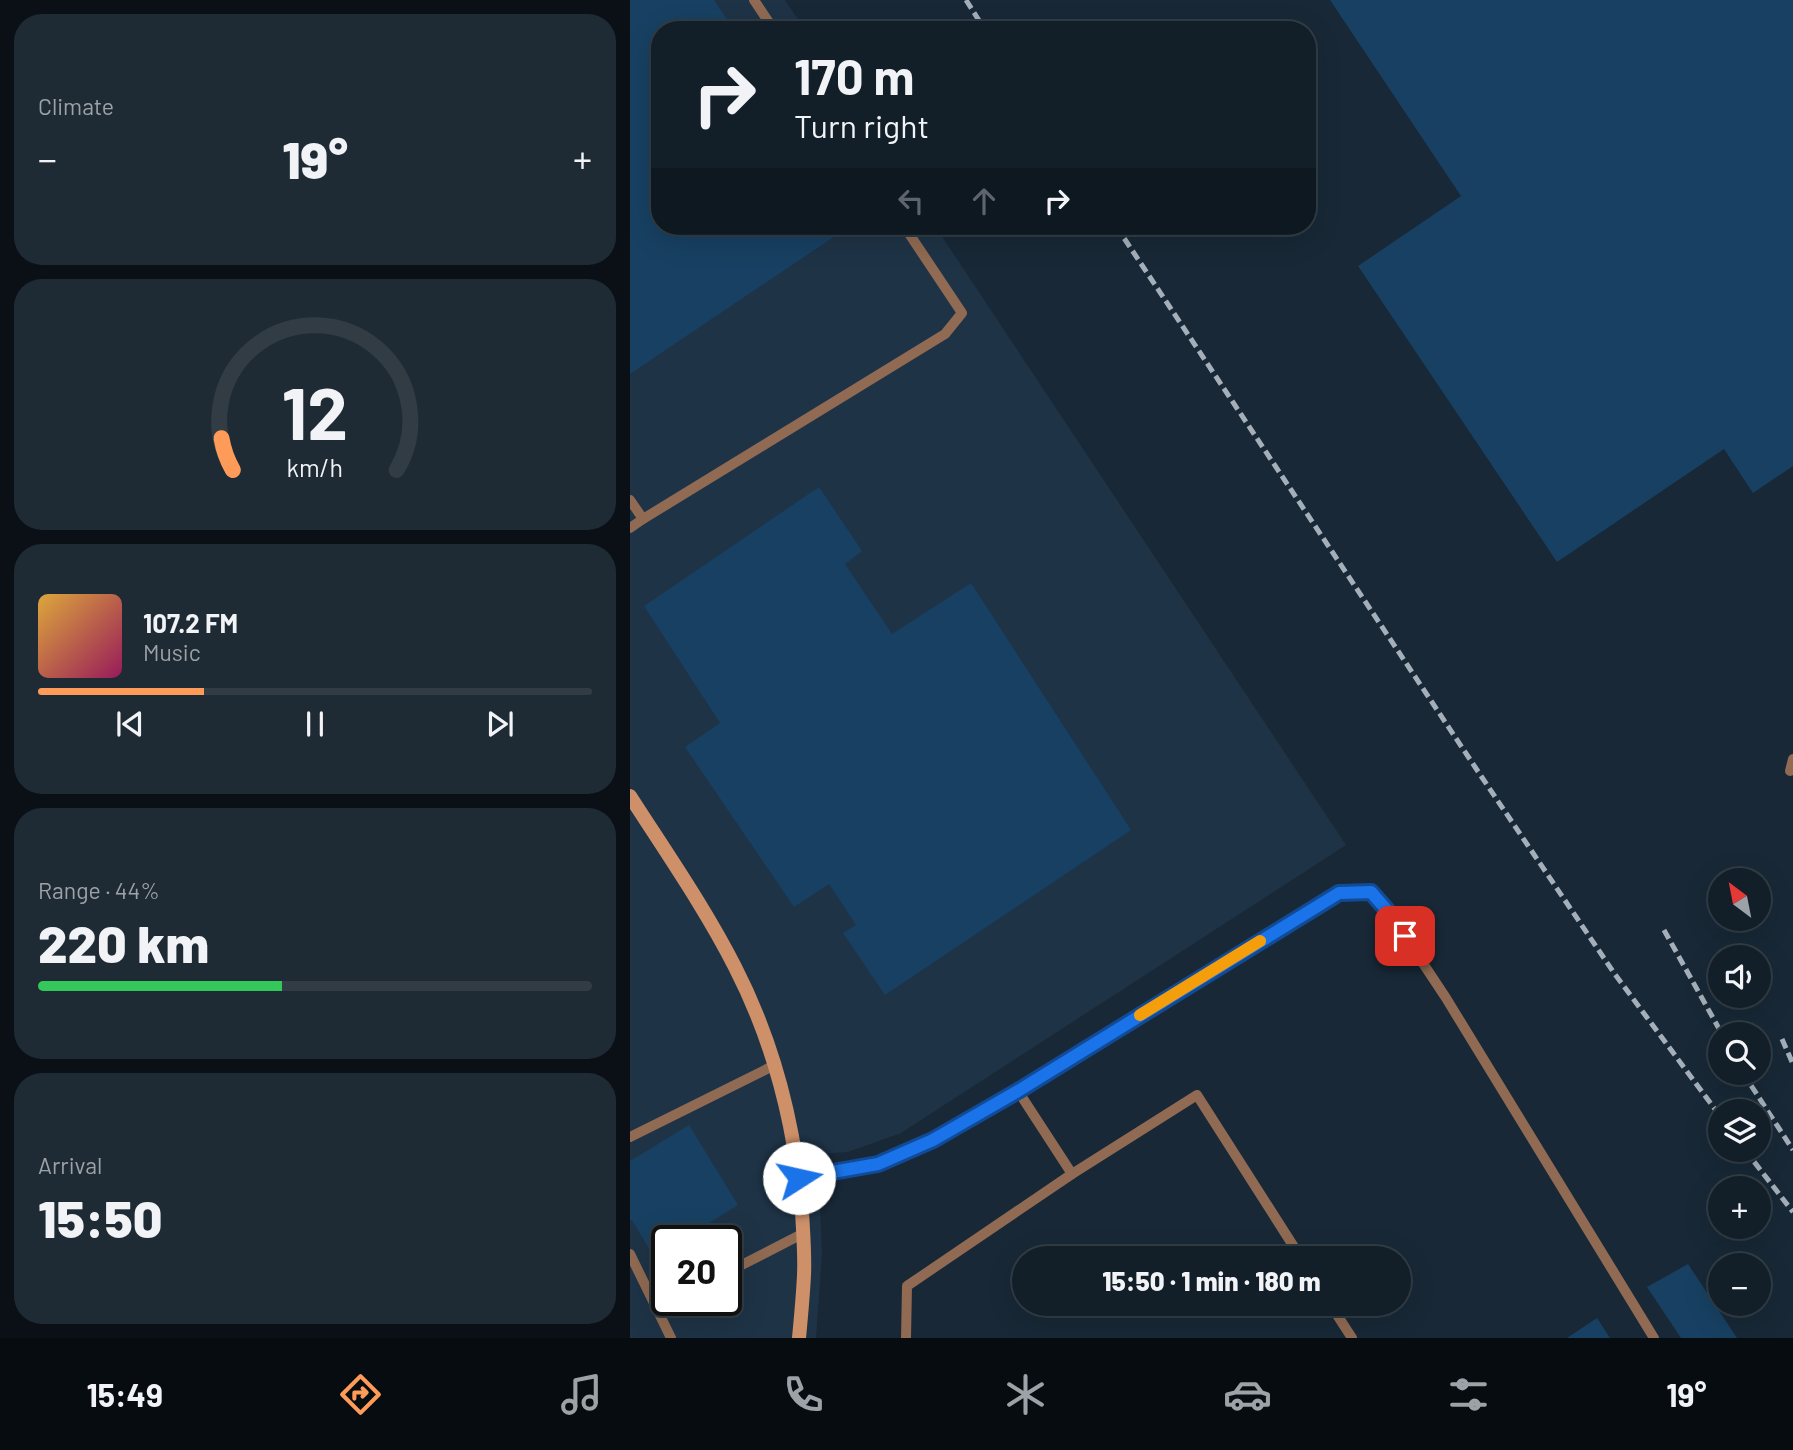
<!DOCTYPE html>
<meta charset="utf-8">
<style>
body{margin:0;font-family:Barlow,sans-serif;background:#1f2b34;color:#f1f3f6;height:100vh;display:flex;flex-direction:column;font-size:26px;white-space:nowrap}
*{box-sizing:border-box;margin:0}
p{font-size:23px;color:#9ca2a8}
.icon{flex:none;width:38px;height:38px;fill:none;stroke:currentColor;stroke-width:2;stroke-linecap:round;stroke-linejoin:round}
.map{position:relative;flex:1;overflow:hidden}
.sheet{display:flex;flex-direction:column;gap:14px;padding:14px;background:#0a1016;width:630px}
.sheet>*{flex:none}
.banner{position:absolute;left:21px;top:21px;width:665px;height:214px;border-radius:28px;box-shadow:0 7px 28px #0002,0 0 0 2px #313c45;background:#121e28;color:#f1f3f6;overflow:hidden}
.needle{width:46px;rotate:328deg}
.buttons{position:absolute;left:1078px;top:868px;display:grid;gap:14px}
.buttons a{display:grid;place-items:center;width:63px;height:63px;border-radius:50%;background:#121e28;box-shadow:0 7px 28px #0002,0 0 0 2px #313c45;font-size:35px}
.speed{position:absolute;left:21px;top:1225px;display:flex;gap:14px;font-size:35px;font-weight:700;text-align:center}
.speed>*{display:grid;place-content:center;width:91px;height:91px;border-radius:50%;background:#121e28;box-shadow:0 7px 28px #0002,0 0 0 2px #313c45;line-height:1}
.speed .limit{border:4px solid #111;border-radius:10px;background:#fff;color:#111}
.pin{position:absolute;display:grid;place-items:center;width:60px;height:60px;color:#fff;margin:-30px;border-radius:14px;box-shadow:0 4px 10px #0006}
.me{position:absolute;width:77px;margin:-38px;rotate:80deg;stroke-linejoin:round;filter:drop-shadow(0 0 5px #0008)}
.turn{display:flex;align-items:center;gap:24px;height:147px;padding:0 28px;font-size:32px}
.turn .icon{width:91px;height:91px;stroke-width:2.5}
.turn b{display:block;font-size:49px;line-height:60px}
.lanes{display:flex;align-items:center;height:66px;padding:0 28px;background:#0003;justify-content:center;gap:35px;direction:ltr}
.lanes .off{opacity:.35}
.big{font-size:52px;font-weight:800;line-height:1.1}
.sheet .tile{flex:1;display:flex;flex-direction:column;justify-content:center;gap:10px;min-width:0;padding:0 24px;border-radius:28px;background:#1f2b34}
.sheet .dial{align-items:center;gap:0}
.dial svg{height:182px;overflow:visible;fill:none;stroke:#313c45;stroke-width:7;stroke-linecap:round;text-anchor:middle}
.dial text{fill:#f1f3f6;stroke:none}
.song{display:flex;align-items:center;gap:21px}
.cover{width:84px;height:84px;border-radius:10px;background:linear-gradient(135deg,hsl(40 70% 55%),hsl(330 70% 35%))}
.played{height:7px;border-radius:4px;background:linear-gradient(90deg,#fe9b58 30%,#313c45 30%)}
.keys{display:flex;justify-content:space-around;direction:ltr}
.heat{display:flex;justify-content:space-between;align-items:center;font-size:38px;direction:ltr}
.charge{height:10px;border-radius:5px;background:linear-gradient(90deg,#34c759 44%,#313c45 0)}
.trip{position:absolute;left:382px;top:1246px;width:399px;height:70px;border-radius:35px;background:#121e28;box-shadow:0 7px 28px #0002,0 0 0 2px #313c45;font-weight:800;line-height:70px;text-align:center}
.menu{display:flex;height:112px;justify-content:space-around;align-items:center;background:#070c10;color:#9ca2a8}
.menu .icon{width:49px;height:49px}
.menu .active{color:#fe9b58}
.menu b{font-size:32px;color:#f1f3f6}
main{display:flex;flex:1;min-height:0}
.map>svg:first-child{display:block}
.built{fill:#1e3346;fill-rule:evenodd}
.building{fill:#174062}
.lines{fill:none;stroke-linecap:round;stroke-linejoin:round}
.lane{stroke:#906a52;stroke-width:10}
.secondary{stroke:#cd9069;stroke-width:14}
.rail{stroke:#a4afba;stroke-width:5;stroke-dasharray:10 5;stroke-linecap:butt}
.route-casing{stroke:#114b97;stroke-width:18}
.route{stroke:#1a73e8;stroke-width:12}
.slow{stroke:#f59e0b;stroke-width:12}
</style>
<main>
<section class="sheet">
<div class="tile"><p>Climate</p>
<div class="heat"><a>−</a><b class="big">19°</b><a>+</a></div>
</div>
<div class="tile dial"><svg viewBox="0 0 100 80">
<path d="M14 69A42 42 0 1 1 86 69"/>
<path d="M14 69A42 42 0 0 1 9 55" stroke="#fe9b58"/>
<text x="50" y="56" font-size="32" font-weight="700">12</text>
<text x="50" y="72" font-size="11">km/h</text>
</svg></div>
<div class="tile">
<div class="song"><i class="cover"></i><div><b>107.2 FM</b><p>Music</p></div></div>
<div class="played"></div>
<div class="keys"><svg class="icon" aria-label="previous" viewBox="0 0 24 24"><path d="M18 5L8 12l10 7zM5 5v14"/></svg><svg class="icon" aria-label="pause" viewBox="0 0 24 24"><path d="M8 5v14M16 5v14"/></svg><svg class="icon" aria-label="next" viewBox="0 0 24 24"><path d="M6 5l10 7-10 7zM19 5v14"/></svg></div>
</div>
<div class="tile"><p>Range · 44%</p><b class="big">220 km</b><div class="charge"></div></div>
<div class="tile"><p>Arrival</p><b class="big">15:50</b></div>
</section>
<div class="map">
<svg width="1163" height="1338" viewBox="0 0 1163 1338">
<rect width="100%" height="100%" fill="#182836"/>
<path class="built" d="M0,0H155L175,30H30V226H305L716,845L271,1133L218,1152L188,1154L192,1254L186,1338H0ZM37,1241H96V1300H37Z"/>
<g class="building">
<path d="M0,0H84L104,30H30V226H220L0,374Z"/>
<path d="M700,0H1163V466L1123,493L1094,449L927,562L728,266L831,196Z"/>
<path d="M189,487L232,551L215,564L262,634L341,583L501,830L255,995L213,933L226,925L199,884L164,907L55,747L90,723L14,606Z"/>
<path d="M59,1125L108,1205L50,1241H37V1249L24,1257L2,1220L0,1221V1161Z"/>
<path d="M1058,1264L1107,1338H1051L1017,1287Z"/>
<path d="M967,1318L980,1338H937Z"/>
</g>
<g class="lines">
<g class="lane">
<path d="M124,0L144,30"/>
<path d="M0,500L13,519L0,528"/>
<path d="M13,519L315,334L332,313L274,226"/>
<path d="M1160,771L1163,759"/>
<path d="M0,1137L145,1065"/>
<path d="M442,1174L567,1095L671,1258"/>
<path d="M169,1178L248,1164L303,1140L388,1091L709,893L741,892L761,915L816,998L1024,1338"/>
<path d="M0,1254L41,1338"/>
<path d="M96,1273L174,1233"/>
<path d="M700,1304L722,1338"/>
<path d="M27,1310L45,1300"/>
<path d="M276,1338L277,1286L442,1174L388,1091"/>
</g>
<path class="secondary" d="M0,796C36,852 75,908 105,967C144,1043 165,1127 172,1211C173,1232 175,1254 174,1275C173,1296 171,1317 169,1338"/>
<g class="rail">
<path d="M336,0L355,30"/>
<path d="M486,226L851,776L984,973L1090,1116"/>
<path d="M1034,930L1092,1034"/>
<path d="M1152,1039L1163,1064"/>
<path d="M1113,1073L1163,1150"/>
<path d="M1115,1150L1163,1212"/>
</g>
</g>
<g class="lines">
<defs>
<path id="route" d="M169,1178L248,1164L303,1140L388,1091L709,893L741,892L761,915L775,936"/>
</defs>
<use href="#route" class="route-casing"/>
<use href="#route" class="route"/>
<path class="slow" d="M510,1015L630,941"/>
</g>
</svg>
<div class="buttons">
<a><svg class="needle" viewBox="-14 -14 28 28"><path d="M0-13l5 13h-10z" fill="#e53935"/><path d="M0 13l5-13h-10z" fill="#9ca2a8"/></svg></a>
<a><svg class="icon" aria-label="sound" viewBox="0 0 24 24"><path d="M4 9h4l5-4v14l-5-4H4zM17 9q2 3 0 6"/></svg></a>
<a><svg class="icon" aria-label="search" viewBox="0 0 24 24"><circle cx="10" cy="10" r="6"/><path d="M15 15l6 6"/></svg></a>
<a><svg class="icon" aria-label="layers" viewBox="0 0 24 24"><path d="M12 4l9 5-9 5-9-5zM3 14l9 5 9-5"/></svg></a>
<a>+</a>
<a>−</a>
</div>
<div class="speed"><div class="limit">20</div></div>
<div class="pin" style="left:775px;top:936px;background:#d93025"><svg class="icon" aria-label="arrive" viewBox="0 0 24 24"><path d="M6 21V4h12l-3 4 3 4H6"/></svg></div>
<svg class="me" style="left:169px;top:1178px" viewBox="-20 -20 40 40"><circle r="19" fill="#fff"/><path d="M0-13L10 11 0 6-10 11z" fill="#1a73e8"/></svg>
<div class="trip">15:50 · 1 min · 180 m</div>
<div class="banner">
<div class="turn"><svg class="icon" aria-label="right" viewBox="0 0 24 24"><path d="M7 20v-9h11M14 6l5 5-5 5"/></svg><div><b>170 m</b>Turn right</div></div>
<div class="lanes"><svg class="icon off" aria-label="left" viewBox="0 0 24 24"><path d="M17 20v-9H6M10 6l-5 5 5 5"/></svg><svg class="icon off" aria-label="ahead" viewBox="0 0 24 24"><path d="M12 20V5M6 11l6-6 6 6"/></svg><svg class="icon" aria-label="right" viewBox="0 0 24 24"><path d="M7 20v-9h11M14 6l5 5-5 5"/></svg></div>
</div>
</div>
</main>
<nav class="menu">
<b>15:49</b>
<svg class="icon active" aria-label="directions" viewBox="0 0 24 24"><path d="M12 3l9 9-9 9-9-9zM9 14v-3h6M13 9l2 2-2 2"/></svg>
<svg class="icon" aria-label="music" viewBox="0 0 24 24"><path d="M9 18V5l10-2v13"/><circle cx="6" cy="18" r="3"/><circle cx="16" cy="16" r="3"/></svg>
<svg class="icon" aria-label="phone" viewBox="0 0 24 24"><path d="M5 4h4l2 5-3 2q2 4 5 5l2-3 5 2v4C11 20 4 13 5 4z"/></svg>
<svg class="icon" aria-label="climate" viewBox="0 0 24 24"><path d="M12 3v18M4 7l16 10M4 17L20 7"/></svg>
<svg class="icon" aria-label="car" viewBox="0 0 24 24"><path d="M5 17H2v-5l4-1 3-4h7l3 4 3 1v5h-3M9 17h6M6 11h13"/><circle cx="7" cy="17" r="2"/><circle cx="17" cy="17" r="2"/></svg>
<svg class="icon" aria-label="filters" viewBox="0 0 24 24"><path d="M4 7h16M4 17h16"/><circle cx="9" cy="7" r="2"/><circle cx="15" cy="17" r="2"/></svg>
<b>19°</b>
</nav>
